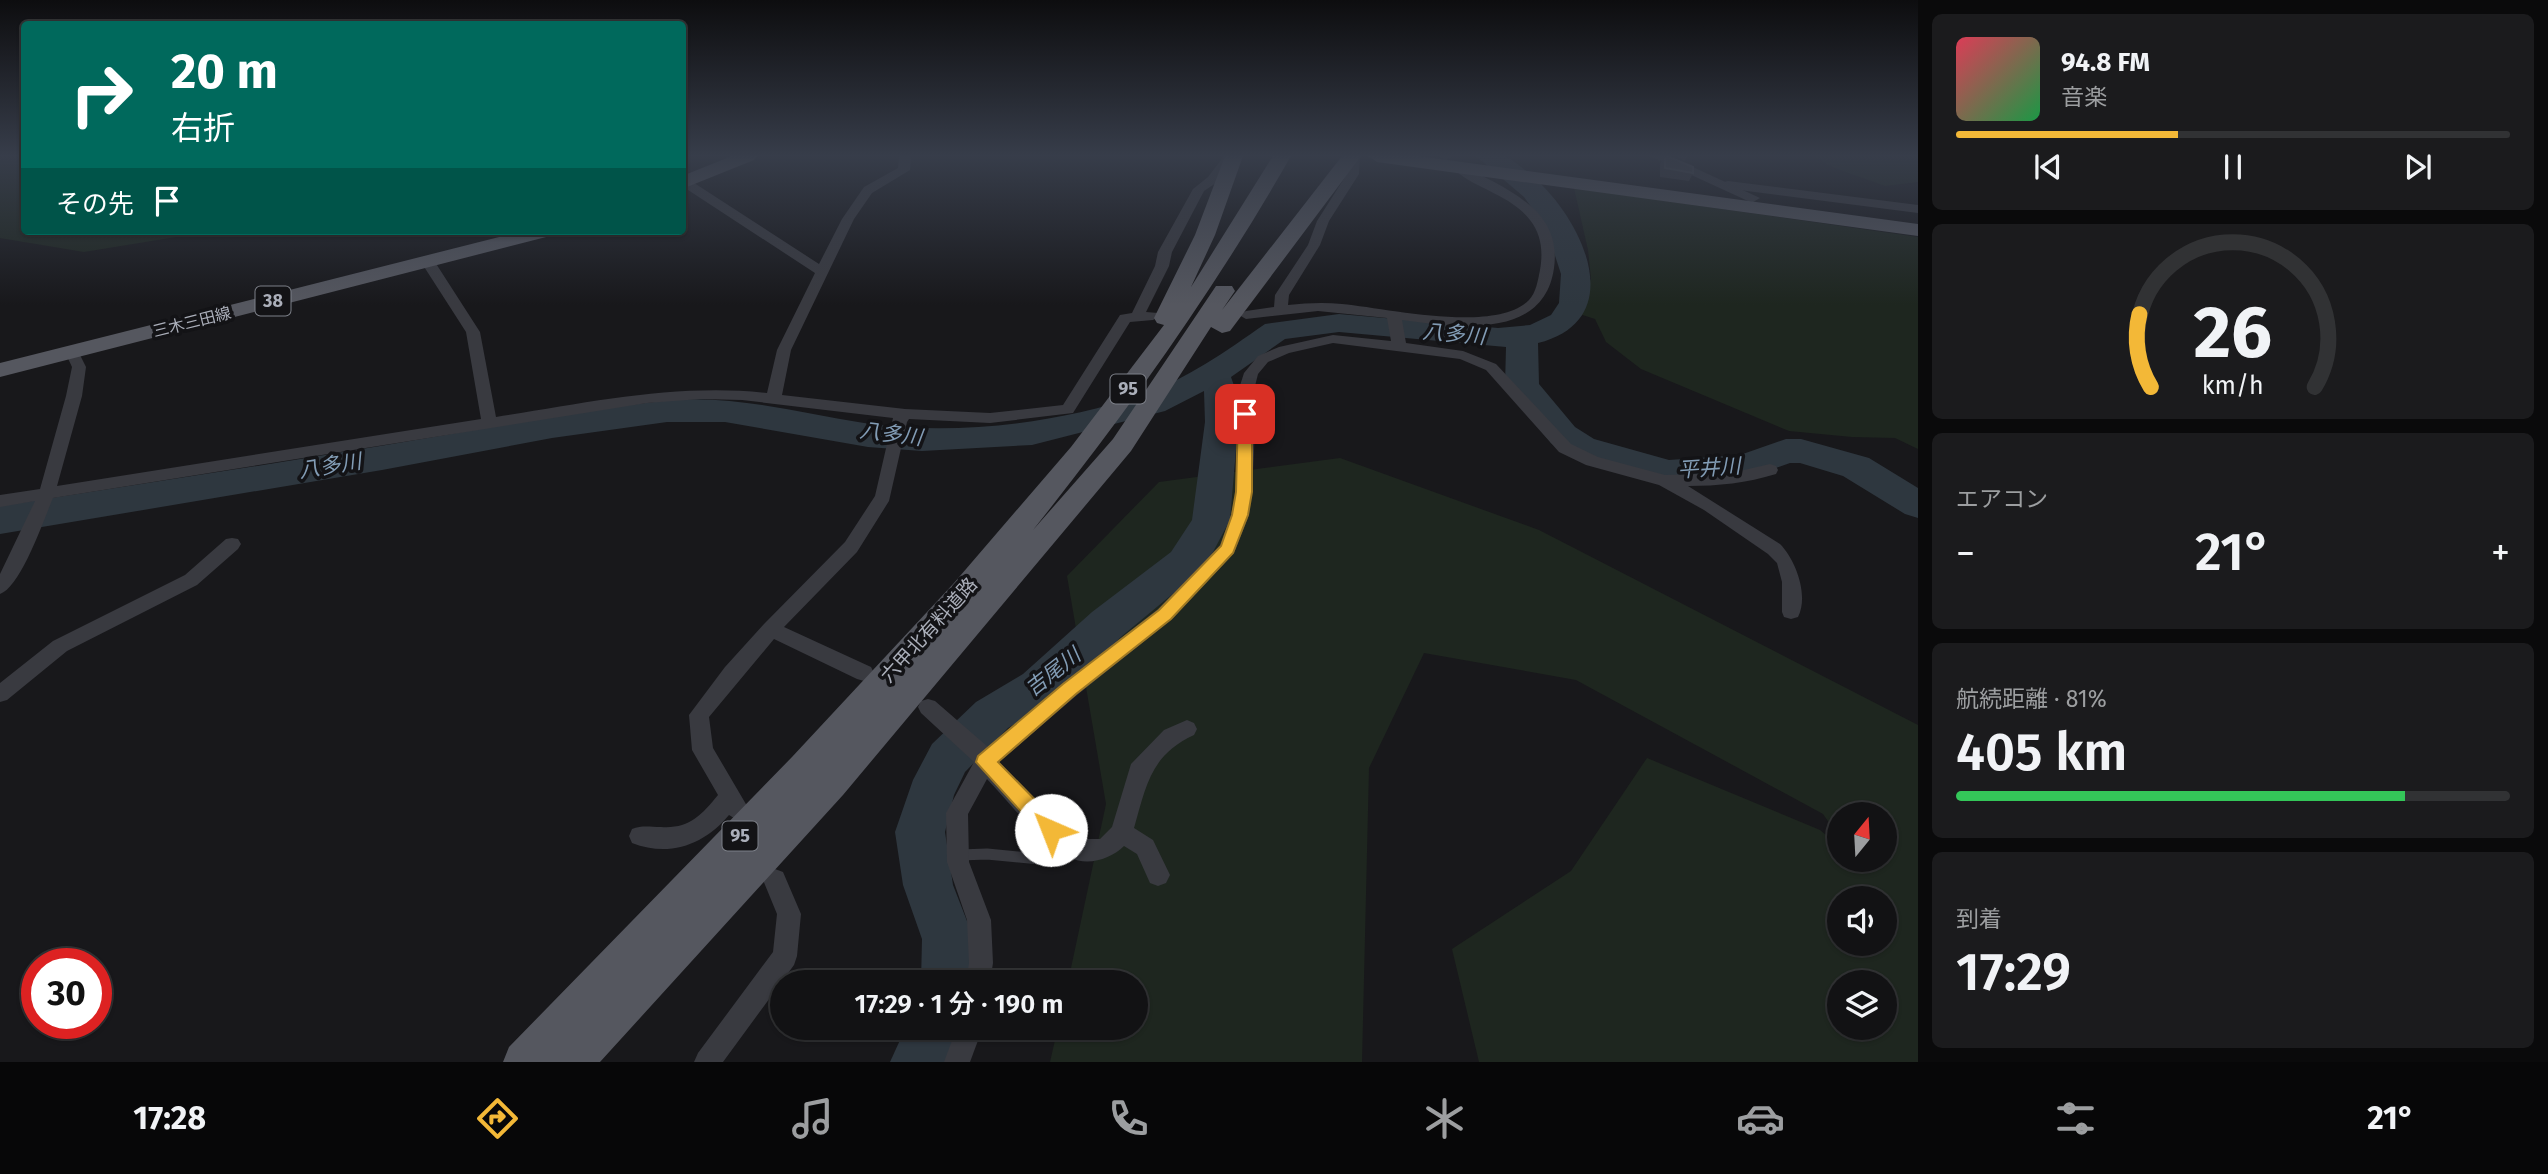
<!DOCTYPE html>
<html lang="ja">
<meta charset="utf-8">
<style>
body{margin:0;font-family:"Fira Sans","Noto Sans JP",sans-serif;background:#1b1b1d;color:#f1f3f6;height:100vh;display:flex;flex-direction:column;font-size:26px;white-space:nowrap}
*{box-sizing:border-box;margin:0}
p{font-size:23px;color:#9c9ea0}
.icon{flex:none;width:38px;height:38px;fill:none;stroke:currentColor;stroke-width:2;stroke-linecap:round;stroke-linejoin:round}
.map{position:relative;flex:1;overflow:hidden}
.sheet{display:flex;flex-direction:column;gap:14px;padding:14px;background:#0a0a0b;width:630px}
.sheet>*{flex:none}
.top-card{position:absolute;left:21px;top:21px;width:665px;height:214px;border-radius:7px;box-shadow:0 2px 5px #0004,0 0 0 2px #313234;background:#00695c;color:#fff;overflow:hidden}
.needle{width:46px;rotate:18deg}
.controls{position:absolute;left:1827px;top:802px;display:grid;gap:14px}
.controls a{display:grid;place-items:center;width:70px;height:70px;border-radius:50%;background:#121214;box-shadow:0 2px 5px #0004,0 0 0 2px #313234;font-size:35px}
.speed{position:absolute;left:21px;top:948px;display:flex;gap:14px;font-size:35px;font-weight:700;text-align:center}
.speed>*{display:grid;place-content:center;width:91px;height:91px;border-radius:50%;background:#121214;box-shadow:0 2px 5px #0004,0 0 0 2px #313234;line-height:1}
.speed .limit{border:10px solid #d22;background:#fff;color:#111}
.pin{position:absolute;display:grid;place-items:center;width:60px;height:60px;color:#fff;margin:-30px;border-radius:14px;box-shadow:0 4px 10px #0006}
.me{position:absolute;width:77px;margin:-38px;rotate:316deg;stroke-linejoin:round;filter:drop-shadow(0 0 5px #0008)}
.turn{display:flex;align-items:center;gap:24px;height:147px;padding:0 35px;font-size:32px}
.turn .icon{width:91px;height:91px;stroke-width:2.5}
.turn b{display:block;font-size:49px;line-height:60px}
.then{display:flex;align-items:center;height:66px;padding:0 35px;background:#0003;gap:14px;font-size:26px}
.big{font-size:52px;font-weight:600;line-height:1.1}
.sheet .widget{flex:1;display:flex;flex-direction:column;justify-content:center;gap:10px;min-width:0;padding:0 24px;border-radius:10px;background:#1b1b1d}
.sheet .dial{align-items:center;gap:0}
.dial svg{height:182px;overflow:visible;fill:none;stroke:#313234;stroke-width:7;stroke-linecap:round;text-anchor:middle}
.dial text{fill:#f1f3f6;stroke:none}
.song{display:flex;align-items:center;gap:21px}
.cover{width:84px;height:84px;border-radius:10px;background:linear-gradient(135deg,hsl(350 70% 55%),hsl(140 70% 35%))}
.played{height:7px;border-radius:4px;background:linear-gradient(90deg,#f3b837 40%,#313234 40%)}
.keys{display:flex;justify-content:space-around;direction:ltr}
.heat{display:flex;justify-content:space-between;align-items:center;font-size:38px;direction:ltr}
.charge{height:10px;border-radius:5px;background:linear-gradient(90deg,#34c759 81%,#313234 0)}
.trip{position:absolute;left:770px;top:970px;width:378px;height:70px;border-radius:35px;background:#121214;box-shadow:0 2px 5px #0004,0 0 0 2px #313234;font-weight:600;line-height:70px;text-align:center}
.tabs{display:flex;height:112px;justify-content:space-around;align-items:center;background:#070708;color:#9c9ea0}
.tabs .icon{width:49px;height:49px}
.tabs .on{color:#f3b837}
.tabs b{font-size:32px;color:#f1f3f6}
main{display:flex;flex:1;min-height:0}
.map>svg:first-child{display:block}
.green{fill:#1e261f;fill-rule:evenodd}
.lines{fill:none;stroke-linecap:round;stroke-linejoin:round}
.river{fill:#2e373f;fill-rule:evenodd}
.service{stroke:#393a40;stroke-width:11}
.minor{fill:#393a40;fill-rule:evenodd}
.tertiary{fill:#393a40;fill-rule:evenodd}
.primary{fill:#55575f;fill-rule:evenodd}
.wall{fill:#343439}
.building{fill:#414147;stroke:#515359;stroke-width:2}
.route{fill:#f3b837;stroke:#9e7824;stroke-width:2}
.labels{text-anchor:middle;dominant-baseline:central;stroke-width:7;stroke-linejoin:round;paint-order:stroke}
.far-street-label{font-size:16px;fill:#abafba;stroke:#131316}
.shield{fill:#131316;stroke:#7d8089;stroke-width:2}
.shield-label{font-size:18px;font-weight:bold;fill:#abafba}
.street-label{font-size:19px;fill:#abafba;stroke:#131316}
.water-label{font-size:21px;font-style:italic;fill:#829cb5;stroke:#131316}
</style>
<main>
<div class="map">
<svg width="1918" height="1062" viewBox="0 0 1918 1062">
<rect width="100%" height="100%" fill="#18181b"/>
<g class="green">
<path d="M0,156H24V231H213L84,252L0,238Z"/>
<path d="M1816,156H1918V182L1885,186L1829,166Z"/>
<path d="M1574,188L1918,237V449L1895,438L1852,437L1789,431L1641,369L1606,342L1595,319L1567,310L1591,279L1588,250Z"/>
<path d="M1340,458L1539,530L1918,725V1062H1479L1452,949L1571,871L1647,758L1820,830L1839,846V859H1885V814H1839V837L1823,814L1576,680L1424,653L1369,768L1362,1062H1050L1058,1027H1136V982H1068L1106,804L1067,576L1159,482ZM1839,898H1885V943H1839ZM1839,982H1885V1027H1839Z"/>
</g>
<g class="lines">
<g class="river">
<path d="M1476,156C1485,156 1495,154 1503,156C1512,158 1523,169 1530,174C1581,216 1632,319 1538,343L1539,384L1575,427L1594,439L1669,460L1740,455L1786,439H1801L1869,458L1918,488V518L1905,514L1843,476L1800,463H1790L1745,479L1669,484L1568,455L1551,443L1505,386L1506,347L1339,332L1285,339L1231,377L1240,403L1230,520L1213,552L1199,572L1122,636L1055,700L1008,728L965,772L954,795L945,832L953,885L974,939L975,982H921L922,939L903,885L895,832L913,780L932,744L976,702L1023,674L1092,612L1171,552L1192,520L1205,422L1204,391L1165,411L1032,445L922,451L868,447L725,422H667L552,438L382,470L0,534V506C127,486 254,467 380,446C475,431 568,411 663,401C730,393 798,413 864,423C952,436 1057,424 1141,395C1186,380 1226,351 1265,324L1339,314L1498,328L1530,325L1551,315L1559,303L1561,274L1546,228L1524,197Z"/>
<path d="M906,1027H964L949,1062H890Z"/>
</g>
<path class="service" d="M960,855L987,854L1060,861L1076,851"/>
<g class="minor">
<path d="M899,156H911L910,170L872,193L854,219L791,350L782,395L905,409L990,413L1063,405L1120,315L1132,313L1155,266L1158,252L1193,189L1208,177L1224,156H1236L1216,183L1204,191L1172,252L1169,266L1146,312L1158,313L1160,316L1153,320L1130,322L1073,413L990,423L909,419L907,422L889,501L857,552L784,627L871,667L874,673L871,679L864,681L857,679L774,639L709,717L713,748L750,811L747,818L739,821L729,815C705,844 670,858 632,843L629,836L632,829C642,825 650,827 661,827C688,829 701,816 718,795L692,750L689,715L725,667L764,624L845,542L875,496L893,418L742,400L701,399L647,403L53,498C44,519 21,587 0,594V574L35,501L0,507V495L40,489L66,396L72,367L65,352L67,349H77L86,367L82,396L57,486L481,419L466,332L421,262L428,258L433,259L480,332L496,417C586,403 676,383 767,393L777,350L815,273L682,186V179H688L819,264L842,219L864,187L898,168Z"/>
<path d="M1348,156H1360L1359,174L1329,221L1320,245L1289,295L1288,305C1306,303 1324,302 1342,304C1386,308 1495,334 1529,300C1536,293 1538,280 1540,270C1543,253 1542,235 1530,220C1510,194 1474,189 1451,167L1461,165C1487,179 1517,191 1538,213C1552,229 1557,247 1554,268C1544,341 1456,327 1402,320L1406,343L1463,351L1496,364L1571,444L1598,457L1665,475L1731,473L1770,464L1776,466L1778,470L1776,474C1747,483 1718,486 1688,486L1780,544C1796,560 1809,596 1798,617L1791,619L1784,617L1782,612V582L1777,563L1768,554L1704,510L1659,485L1586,465L1559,452L1486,370L1460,359L1333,343L1289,353L1268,362L1258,374L1252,398L1255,430L1252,492L1249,515L1234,553L1172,619L1077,695L999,762L1059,823L1081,839H1100L1112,827L1131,764L1164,730L1187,720L1194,723L1197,729L1194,735C1150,755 1146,787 1134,828L1153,840L1170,875L1166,883L1158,886L1150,883L1137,854L1124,846C1111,859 1087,867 1069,857C1037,840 1012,805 987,779L968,814L969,862L991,920L993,963L990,982H966L969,963L967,920L947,862L946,813L974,762L921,713L918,707L921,701L928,699L935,701L988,747L1063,683L1158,609L1220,545L1231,515L1236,492L1239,430L1236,398L1244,373L1258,356L1279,347L1333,335L1391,341L1387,318L1318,311L1246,319L1239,315L1246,311L1274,307L1275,295L1308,245L1317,221L1347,174Z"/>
<path d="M1439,156H1451L1452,157L1446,160Z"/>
<path d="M1728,181L1918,205V213L1724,188V182Z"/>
<path d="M232,538L238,539L241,544L238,549L197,585L67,651L7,700L0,702V683L53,641L185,575L226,539Z"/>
<path d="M775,869L783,872L801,914L797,956L794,965L723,1062H694L698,1053L773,952L777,914L763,880L767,872Z"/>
<path d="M957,1027H983L970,1062H944Z"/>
</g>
<path class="tertiary" d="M1650,156H1669L1760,198L1753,202L1748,201Z"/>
<g class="primary">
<path d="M732,156H757L754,160L682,189V176Z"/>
<path d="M1225,156H1243L1215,235L1191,287L1273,156H1291C1215,289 1128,411 1033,530L1113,439L1216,286H1232L1235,291L1222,310L1342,156H1361L1230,331L1222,333L1211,327L1131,451L843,795L600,1062H503L509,1047L792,757L954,583L1071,447L1164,325L1157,323L1154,318L1195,235Z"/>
<path d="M1368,156H1418L1918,224V236L1377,162Z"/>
<path d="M523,231H557L554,235L0,377V363Z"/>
</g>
</g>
<g class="wall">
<path d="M1664,156H1667L1693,173L1689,181L1660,177V164Z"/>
<path d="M1676,156H1687L1685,161Z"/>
</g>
<path class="building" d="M1665,156H1667L1693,167V173L1665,168Z"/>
<linearGradient id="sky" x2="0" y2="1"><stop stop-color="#0d0d0f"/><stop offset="0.51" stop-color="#373d4a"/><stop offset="1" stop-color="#373d4a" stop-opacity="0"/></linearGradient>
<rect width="1918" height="305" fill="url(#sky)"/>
<path class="route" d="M1245,409L1252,414V492L1248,515L1233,553L1171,619L1076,694L998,762L1058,823L1061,830L1058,837L1051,839L1044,837L976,762L978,756L1063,684L1159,610L1221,546L1232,515L1236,492L1238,414Z"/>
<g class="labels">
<g class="far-street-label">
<text transform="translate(192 322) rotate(-14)">三木三田線</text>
</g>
<g class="shield">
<rect x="255.5" y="286.5" width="35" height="29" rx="5"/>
<rect x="1110.5" y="374.5" width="35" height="29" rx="5"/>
<rect x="722.5" y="821.5" width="35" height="29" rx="5"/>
</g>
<g class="shield-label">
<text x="273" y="301">38</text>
<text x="1128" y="389">95</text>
<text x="740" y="836">95</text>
</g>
<g class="street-label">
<text transform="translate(929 630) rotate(-48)">六甲北有料道路</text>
</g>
<g class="water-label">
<text transform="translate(1454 334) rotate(5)">八多川</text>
<text transform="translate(891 434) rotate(7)">八多川</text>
<text transform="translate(330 466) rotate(-9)">八多川</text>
<text transform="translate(1709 468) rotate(-4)">平井川</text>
<text transform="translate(1053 672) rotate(-38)">吉尾川</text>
</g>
</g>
</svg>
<div class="controls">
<a><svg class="needle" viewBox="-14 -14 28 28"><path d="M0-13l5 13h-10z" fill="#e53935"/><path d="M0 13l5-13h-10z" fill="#9c9ea0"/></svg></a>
<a><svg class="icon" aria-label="sound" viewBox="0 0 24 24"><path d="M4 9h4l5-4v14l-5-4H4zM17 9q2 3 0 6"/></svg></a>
<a><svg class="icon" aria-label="layers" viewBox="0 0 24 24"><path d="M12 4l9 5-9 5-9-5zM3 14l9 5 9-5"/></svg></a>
</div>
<div class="speed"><div class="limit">30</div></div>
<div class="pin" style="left:1245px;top:414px;background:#d93025"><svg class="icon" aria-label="arrive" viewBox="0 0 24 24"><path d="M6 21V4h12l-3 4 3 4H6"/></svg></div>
<svg class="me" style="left:1051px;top:830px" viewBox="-20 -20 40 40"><circle r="19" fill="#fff"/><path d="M0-13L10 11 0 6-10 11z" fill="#f3b837"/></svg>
<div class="trip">17:29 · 1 分 · 190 m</div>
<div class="top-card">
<div class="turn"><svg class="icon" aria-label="right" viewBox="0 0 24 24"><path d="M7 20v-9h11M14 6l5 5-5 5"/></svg><div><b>20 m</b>右折</div></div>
<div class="then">その先<svg class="icon" aria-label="arrive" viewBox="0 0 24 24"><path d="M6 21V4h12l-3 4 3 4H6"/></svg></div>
</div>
</div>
<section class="sheet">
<div class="widget">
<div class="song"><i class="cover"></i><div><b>94.8 FM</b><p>音楽</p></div></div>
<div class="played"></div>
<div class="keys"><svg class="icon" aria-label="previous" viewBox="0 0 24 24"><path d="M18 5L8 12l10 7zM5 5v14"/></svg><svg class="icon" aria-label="pause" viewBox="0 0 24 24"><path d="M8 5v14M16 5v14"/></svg><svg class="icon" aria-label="next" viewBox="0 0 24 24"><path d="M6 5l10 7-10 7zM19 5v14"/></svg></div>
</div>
<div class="widget dial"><svg viewBox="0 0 100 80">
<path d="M14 69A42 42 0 1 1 86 69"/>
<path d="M14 69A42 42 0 0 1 9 37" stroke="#f3b837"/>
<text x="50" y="56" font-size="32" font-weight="700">26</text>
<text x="50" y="72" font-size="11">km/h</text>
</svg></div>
<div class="widget"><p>エアコン</p>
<div class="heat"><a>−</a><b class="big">21°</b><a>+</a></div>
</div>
<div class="widget"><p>航続距離 · 81%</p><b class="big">405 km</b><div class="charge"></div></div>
<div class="widget"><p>到着</p><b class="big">17:29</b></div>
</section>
</main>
<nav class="tabs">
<b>17:28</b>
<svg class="icon on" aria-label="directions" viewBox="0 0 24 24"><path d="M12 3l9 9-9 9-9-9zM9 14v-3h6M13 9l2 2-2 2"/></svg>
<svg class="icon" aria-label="music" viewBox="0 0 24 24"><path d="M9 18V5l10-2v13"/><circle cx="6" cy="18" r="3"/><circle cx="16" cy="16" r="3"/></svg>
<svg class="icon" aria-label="phone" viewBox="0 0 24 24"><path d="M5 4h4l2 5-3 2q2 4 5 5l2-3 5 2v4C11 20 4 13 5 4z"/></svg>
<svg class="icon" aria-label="climate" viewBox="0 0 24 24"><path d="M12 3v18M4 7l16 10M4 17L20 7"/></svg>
<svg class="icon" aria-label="car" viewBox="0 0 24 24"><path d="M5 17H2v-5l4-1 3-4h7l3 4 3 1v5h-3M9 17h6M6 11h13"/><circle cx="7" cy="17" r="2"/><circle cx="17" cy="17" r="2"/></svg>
<svg class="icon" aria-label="filters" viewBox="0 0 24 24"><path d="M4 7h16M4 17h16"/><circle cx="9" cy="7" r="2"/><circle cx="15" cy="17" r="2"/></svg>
<b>21°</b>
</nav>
